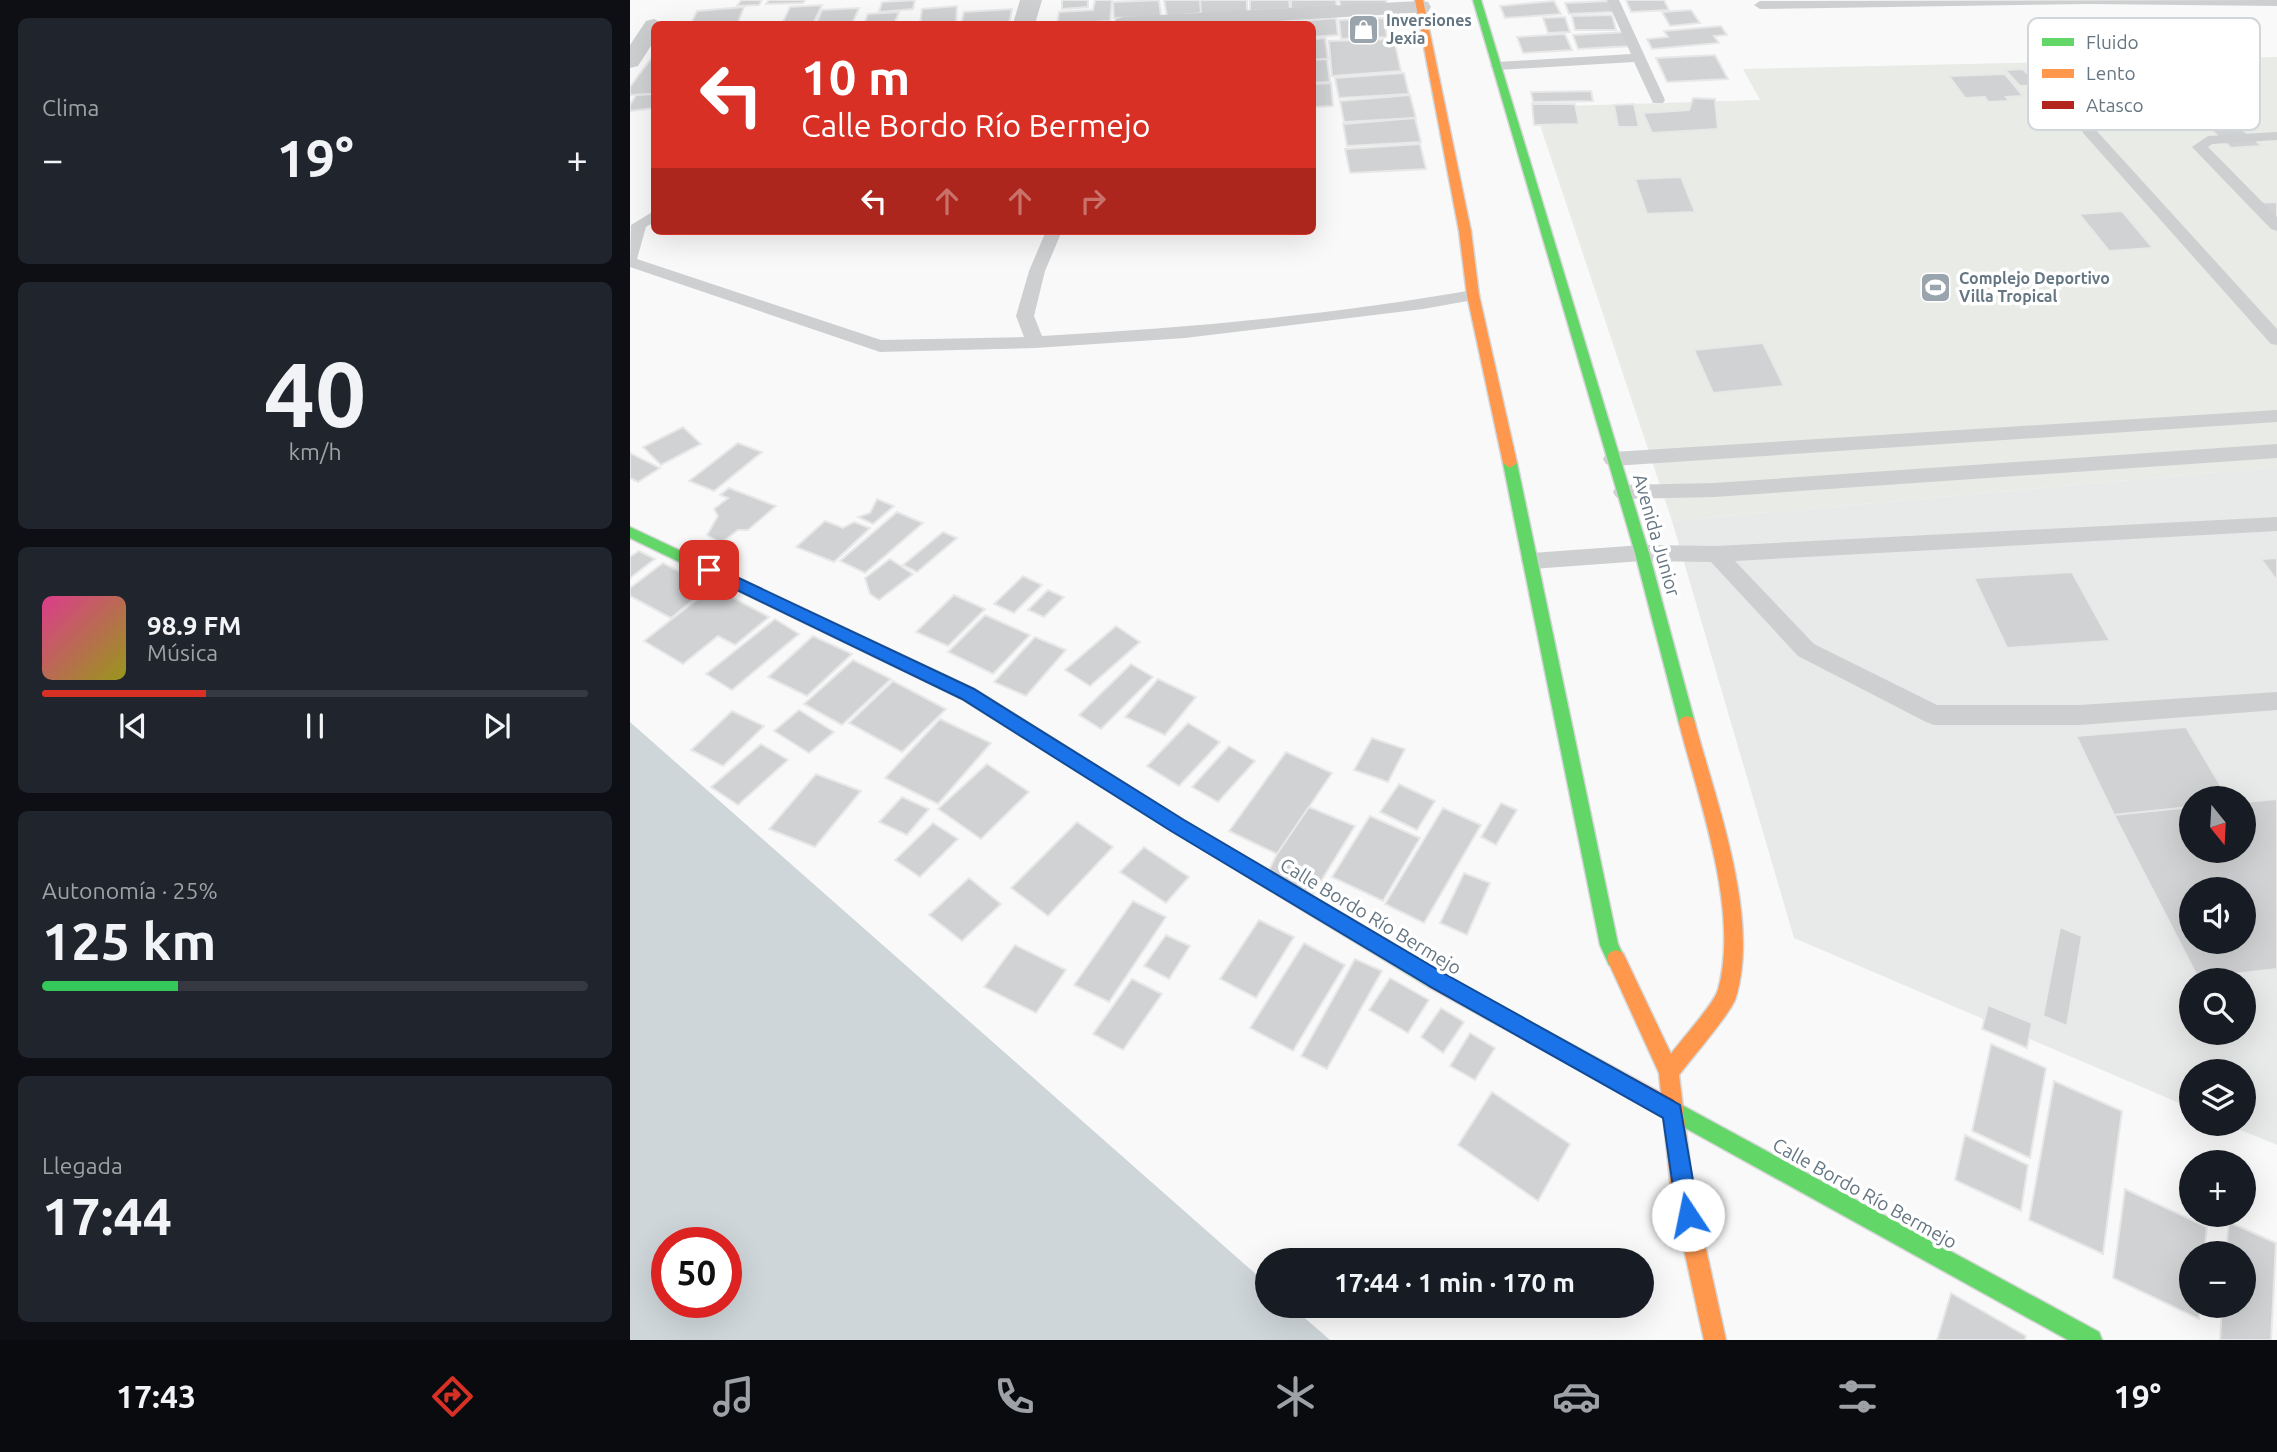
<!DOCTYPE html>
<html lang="es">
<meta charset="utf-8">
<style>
body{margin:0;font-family:Ubuntu,sans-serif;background:#20242c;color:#f1f3f6;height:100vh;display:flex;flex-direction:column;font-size:26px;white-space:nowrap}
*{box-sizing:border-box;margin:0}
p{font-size:23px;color:#9ea1a6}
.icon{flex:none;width:38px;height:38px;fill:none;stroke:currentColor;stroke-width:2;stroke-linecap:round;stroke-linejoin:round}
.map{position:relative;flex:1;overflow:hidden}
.drawer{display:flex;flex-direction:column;gap:18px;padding:18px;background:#0d0f14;width:630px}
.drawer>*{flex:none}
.banner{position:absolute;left:21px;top:21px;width:665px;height:214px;border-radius:10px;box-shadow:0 7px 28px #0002;background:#d93025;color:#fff;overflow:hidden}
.needle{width:46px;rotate:162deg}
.fabs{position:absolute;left:1549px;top:786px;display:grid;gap:14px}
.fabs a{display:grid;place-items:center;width:77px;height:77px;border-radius:50%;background:#171b24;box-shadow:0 7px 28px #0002;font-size:35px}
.speed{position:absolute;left:21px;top:1227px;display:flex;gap:14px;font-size:35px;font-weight:700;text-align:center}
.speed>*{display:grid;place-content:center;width:91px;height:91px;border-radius:50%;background:#171b24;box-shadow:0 7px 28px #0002;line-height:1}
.speed .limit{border:10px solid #d22;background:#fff;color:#111}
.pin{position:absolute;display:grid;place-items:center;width:60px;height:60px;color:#fff;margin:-30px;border-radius:14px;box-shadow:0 4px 10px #0006}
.me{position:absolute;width:77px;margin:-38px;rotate:349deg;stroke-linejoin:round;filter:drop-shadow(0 0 5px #0008)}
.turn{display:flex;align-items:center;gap:24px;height:147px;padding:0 35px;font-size:32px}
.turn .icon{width:91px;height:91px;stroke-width:2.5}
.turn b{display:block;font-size:49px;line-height:60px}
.lanes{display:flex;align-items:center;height:66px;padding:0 35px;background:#0003;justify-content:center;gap:35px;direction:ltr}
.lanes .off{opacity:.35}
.big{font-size:52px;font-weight:700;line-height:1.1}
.drawer .tile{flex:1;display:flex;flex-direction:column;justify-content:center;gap:10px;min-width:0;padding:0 24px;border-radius:10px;background:#20242c}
.drawer .dial{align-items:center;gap:0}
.dial b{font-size:91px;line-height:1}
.song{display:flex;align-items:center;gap:21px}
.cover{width:84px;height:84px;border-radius:10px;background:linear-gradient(135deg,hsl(330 70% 55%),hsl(60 70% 35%))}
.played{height:7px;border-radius:4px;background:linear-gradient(90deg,#d93025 30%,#363941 30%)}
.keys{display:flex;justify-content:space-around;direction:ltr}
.heat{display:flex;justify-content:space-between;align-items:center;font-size:38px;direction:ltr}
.charge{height:10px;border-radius:5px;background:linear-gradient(90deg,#34c759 25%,#363941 0)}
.trip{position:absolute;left:625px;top:1248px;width:399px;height:70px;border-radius:35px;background:#171b24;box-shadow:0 7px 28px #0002;font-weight:700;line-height:70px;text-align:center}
.tabs{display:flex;height:112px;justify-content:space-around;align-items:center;background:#090b0e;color:#9ea1a6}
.tabs .icon{width:49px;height:49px}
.tabs .current{color:#d93025}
.tabs b{font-size:32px;color:#f1f3f6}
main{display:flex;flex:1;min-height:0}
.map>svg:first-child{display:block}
.built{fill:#e8e9e9;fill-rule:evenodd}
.green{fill:#e8ebe6}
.water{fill:#ced6d9;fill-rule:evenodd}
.building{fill:#d0d2d3;stroke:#e8e8e8;stroke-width:2;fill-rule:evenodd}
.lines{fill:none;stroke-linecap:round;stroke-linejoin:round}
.fast-casing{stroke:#d5d6d7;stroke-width:3}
.slow-casing{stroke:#d5d6d7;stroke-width:3}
.jam-casing{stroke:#d5d6d7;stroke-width:3}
.lane{fill:#cecfd0;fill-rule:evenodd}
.street{fill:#cecfd0;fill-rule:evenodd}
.fast{fill:#63d668;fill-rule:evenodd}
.slow{fill:#ff974d;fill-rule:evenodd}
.jam{fill:#b3261e;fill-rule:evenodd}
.route{fill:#1a73e8;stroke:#114b97;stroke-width:2}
.labels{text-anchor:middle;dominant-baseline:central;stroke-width:7;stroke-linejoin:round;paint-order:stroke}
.far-poi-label{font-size:16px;font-weight:bold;fill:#657683;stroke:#fff;text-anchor:start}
.street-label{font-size:19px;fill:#657683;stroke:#fff}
.key{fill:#fff;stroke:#d1d6da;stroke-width:2}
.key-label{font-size:19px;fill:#657683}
</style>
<main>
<section class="drawer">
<div class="tile"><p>Clima</p>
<div class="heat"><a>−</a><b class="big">19°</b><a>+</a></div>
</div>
<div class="tile dial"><b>40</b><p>km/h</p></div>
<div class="tile">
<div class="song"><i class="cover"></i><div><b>98.9 FM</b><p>Música</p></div></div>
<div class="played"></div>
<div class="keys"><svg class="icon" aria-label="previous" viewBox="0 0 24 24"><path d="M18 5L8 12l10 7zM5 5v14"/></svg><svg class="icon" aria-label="pause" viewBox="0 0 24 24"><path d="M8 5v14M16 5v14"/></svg><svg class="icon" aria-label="next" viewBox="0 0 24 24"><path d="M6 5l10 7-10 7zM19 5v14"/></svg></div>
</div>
<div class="tile"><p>Autonomía · 25%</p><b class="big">125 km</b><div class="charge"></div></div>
<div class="tile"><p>Llegada</p><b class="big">17:44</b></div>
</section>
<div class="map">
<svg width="1647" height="1340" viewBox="0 0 1647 1340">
<rect width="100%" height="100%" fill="#f9f9f9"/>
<path class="built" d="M1647,467V1145L1596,1124H1614V1071H1561V1108L1164,938L1042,521ZM1561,798H1614V850H1561ZM1561,889H1614V942H1561ZM1561,980H1614V1032H1561Z"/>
<path class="green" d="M1647,57V467L1042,521L904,107L1130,100L1113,69Z"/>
<path class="water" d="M0,722L637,1284V1306H661L700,1340H0ZM37,1242H96V1302H37Z"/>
<g class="building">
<path d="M111,0H132L129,5L107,6Z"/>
<path d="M139,0H175L173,3L136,4Z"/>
<path d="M285,0L283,9L249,12L252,2Z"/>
<path d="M432,0H458V7L432,9Z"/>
<path d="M465,0H482L480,21L427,24L429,12L463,10Z"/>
<path d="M529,0L531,17L484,18L483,2Z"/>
<path d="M534,0H570L573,13L537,16Z"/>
<path d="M570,0H617V12L571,15Z"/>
<path d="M620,0H659L660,9L620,11Z"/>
<path d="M661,0H706L707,7L661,9Z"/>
<path d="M709,0H756L757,5L711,8Z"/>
<path d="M996,0H1034L1039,10L1001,12Z"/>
<path d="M924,1L931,14L875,18L870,6Z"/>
<path d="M980,1L984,12L939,14L935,3Z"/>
<path d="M192,5L183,24H152L160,7Z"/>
<path d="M327,6L326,23L290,24L292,9Z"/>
<path d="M114,7L108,22L61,24L67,11Z"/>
<path d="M229,8L222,24H186L192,10Z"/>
<path d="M382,9L379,24H331L334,12Z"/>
<path d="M1061,10L1070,23L1040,26L1032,12Z"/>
<path d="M269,12L264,24H234L238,14Z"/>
<path d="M982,15L986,30H945L942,16Z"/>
<path d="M935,17L940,32L918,33L913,18Z"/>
<path d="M706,18L708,35L682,37V24L645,23Z"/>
<path d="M754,18L757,37L711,39L709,20Z"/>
<path d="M1091,26L1097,35L1084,36L1089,43L1022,49L1017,39L1038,37L1034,31Z"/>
<path d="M997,32L1003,46L948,49L943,35Z"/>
<path d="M935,34L942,50L893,53L887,37Z"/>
<path d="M695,38L698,59L682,60V39Z"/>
<path d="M764,39L771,71L702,76L699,41Z"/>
<path d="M1085,55L1098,79L1037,82L1026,58Z"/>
<path d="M23,56L24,94L0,95V87Z"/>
<path d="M697,59L700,82L682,83V60Z"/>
<path d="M1393,69L1408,85L1390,86L1375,70Z"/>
<path d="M774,73L779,94L709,98L705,78Z"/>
<path d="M1375,74L1393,96L1376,97L1379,101L1358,102L1355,97L1335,98L1319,76Z"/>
<path d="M701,83L703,106L682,107V84Z"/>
<path d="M961,91L963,101L903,102L901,92Z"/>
<path d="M24,94V108L0,111V105L6,95Z"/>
<path d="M780,95L786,118L714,122L710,101Z"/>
<path d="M1063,98L1085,99L1088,129L1022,133L1013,113L1059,110Z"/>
<path d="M902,104H945L949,124L904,125Z"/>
<path d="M1004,104L1009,127H988L984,105Z"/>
<path d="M785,118L791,142L717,146L713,124Z"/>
<path d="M1611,128L1632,146L1601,148L1581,130Z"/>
<path d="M790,144L796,169L720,173L715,149Z"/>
<path d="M1051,177L1065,212L1017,214L1005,179Z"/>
<path d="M1647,202V230L1621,203Z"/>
<path d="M1492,211L1523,248L1479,251L1449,214Z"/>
<path d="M1133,343L1154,386L1083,393L1064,350Z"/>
<path d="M53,427L71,444L31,465L13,447Z"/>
<path d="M108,443L132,452L84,491L59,481Z"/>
<path d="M0,453L30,468L8,482L0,478Z"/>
<path d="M99,488L146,506L118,530H108L91,543L77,535L88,516L84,509L98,498L90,495Z"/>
<path d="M247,499L264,506L243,524L228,517L240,513Z"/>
<path d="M267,512L293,523L235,573L210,561Z"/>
<path d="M195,521L213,528L224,522L240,528L204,562L166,547Z"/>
<path d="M313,532L327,538L287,572L273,565Z"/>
<path d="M9,551L25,559L0,578V557Z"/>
<path d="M1647,558V581L1631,559Z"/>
<path d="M260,559L283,574L249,600L240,594L235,578Z"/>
<path d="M33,563L79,587L41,618L0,596V588Z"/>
<path d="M1442,572L1480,641L1377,648L1344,578Z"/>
<path d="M393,576L412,585L384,613L364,604Z"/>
<path d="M83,587L139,617L105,645L88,636L53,664L14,641Z"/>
<path d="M418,590L434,597L414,617L398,610Z"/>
<path d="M324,595L355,609L318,646L286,632Z"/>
<path d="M355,615L400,635L363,674L318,652Z"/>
<path d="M145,619L169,634L102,690L76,674Z"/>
<path d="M486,626L510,642L460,686L435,670Z"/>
<path d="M183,636L222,654L177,696L138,677Z"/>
<path d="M405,637L436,650L396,696L364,682Z"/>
<path d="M223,660L261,679L212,725L174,704Z"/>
<path d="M501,664L523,677L471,729L449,715Z"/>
<path d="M528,679L566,697L535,735L495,717Z"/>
<path d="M263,681L316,709L272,752L219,723Z"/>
<path d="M169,710L204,732L179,753L144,731Z"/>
<path d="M102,711L134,726L93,766L61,750Z"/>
<path d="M310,719L361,743L308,804L255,778Z"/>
<path d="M558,723L590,742L549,786L517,766Z"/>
<path d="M1556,727L1598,798H1561V807L1484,815L1446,736Z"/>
<path d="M742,738L775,749L758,782L724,770Z"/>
<path d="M131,744L158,760L108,805L81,787Z"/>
<path d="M599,746L625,761L588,802L562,787Z"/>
<path d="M656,752L702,773L647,854L599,831Z"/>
<path d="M357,764L399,792L351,839L308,809Z"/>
<path d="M186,774L231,791L185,847L139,829Z"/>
<path d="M769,784L805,801L787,830L750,812Z"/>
<path d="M272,797L299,809L277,835L249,822Z"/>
<path d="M1647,799V969L1568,978L1484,815L1561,807V850H1614V802ZM1561,889H1614V942H1561Z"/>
<path d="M871,803L887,810L866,845L851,837Z"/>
<path d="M679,807L725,826L683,894L637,874L647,854Z"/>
<path d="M813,808L851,825L794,923L755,904Z"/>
<path d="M740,816L790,838L753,901L702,877Z"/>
<path d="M447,822L483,847L418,916L381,888Z"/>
<path d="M303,823L328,839L290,877L265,860Z"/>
<path d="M514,847L559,877L536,903L490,872Z"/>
<path d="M834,873L860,883L837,935L810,923Z"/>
<path d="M339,878L371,904L332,941L299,915Z"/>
<path d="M503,901L536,917L479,1002L444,985Z"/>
<path d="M629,920L664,937L626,998L590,979Z"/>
<path d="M1430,927L1452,936L1437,1026L1413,1016Z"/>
<path d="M536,935L560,946L539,979L514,966Z"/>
<path d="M674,943L715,965L663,1051L620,1028Z"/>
<path d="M385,945L436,970L406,1013L354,987Z"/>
<path d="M725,959L752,971L697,1069L671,1056Z"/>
<path d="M760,978L799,1000L778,1033L739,1010Z"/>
<path d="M502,979L532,994L493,1050L463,1034Z"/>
<path d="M1358,1005L1402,1023L1397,1048L1352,1029Z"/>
<path d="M811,1008L834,1022L813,1053L791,1037Z"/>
<path d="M840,1033L865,1048L845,1080L820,1066Z"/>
<path d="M1361,1044L1416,1068L1400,1158L1342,1131Z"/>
<path d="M1424,1081L1492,1111L1473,1254L1399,1220Z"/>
<path d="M862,1092L940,1144L908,1201L828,1145Z"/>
<path d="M1335,1135L1398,1165L1391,1211L1325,1180Z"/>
<path d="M1495,1189L1577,1227L1574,1253H1561V1306H1570L1569,1319L1483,1278Z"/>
<path d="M1599,1222L1646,1243L1641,1340H1590L1592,1306H1614V1253H1596Z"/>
<path d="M1321,1293L1396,1336L1395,1340H1307Z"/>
</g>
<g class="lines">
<defs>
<g id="fast">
<path d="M843,0H851L1019,553L1065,723L1063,728L1057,730L1051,728L1049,723L1005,553Z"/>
<path d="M880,458L887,463L988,944L995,959L993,965L986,968L979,965L970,945L873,463Z"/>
<path d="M0,527L344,689L553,820L813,973L816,980L813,987L806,989L799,987L541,830L332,699L0,538Z"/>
<path d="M1037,1097L1469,1332L1472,1340H1438L1030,1114L1027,1107L1030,1100Z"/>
</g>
<g id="slow">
<path d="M785,0H793L841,231L849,295L887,463L880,468L873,463L837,295L829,231Z"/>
<path d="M1057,716L1063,718L1065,723C1086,802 1130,917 1106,997C1102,1012 1061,1059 1049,1075L1063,1190L1096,1340H1074L1041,1190L1029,1073L977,959L979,953L986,950L993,953L1041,1054C1051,1040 1084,1004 1088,990C1110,911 1069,801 1049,723L1051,718Z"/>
</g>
<path id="jam" d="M806,971L1044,1100L1047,1107L1044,1114L1037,1117L1030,1114L799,987L796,980L799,973Z"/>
</defs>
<use href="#fast" class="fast-casing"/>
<use href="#slow" class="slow-casing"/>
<use href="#jam" class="jam-casing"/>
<g class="lane">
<path d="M977,0H989L1035,100L1033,103H1023L1004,62L867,70L860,66L867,62L1001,54Z"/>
<path d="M1647,0V6L1459,4L1130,9L1124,5L1130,1Z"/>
<path d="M1459,127L1464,128L1647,329V345L1641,344L1454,134L1452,131L1454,128Z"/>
<path d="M1647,132V140L1582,144L1578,147L1647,217V231L1641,229L1562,147L1578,136Z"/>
<path d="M24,211V222L16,227L7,259L251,340L394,337L386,316L399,271L416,231H432L415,271L404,316L412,336C556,328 701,315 843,290L851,295L843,300L793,309L555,338L405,348L250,352L0,267L1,225Z"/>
<path d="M1647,410V422L983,466L976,464L973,459L976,454L983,452Z"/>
<path d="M1647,444V458L1084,497L993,499L986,497L983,492L986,487L993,485L1084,483Z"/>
<path d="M1647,517V531L1105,561L1184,644L1307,705H1450L1647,692V710L1450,725H1304L1296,722L1168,656L1081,562L1012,561L902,569L895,567L891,561L895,555L902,553L1012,545L1086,546Z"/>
</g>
<g class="street">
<path d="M390,0H412L405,24H383Z"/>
<path d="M790,1L798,2L801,7L798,12L598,24H483L486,19L494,17Z"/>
<path d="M24,19L34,24H24V41L8,66L0,68V45L16,21Z"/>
</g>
<use href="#fast" class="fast"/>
<use href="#slow" class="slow"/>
<use href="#jam" class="jam"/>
</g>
<path class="route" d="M79,564L344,689L554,820L815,974L1050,1105L1069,1215L1065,1223L1058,1226L1050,1223L1047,1215L1033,1118L801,987L541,831L332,699L74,574L72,570Z"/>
<defs>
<symbol id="shop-square" viewBox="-11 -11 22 22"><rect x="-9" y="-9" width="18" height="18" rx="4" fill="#99a4ac" stroke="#fff"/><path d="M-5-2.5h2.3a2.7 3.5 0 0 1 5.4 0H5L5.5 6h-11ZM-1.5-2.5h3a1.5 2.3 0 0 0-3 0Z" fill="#fff"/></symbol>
<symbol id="stadium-square" viewBox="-11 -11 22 22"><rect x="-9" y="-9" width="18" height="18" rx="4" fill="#99a4ac" stroke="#fff"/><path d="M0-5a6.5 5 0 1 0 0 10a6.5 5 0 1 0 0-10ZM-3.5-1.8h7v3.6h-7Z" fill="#fff"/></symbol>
</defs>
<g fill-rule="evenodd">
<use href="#shop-square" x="716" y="12" width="35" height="35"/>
<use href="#stadium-square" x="1288" y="270" width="35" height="35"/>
</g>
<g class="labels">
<g class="far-poi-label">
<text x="756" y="20">Inversiones<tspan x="756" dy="18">Jexia</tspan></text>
<text x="1329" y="278">Complejo Deportivo<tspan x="1329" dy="18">Villa Tropical</tspan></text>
</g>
<g class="street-label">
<text transform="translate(1027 535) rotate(74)">Avenida Junior</text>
<text transform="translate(741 916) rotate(31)">Calle Bordo Río Bermejo</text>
<text transform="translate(1235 1193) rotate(29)">Calle Bordo Río Bermejo</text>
</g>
</g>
<rect x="1398" y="18" width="232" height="112" rx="10" class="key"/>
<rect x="1412" y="38" width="32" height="8" fill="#63d668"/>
<rect x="1412" y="69" width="32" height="9" fill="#ff974d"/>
<rect x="1412" y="101" width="32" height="8" fill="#b3261e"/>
<g class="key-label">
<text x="1456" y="49">Fluido</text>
<text x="1456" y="80">Lento</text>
<text x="1456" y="112">Atasco</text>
</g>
</svg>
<div class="fabs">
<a><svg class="needle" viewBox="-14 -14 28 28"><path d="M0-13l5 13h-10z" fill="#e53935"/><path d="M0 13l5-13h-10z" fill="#9ea1a6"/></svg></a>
<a><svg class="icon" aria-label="sound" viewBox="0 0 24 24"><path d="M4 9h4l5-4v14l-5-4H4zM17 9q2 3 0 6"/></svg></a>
<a><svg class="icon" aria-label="search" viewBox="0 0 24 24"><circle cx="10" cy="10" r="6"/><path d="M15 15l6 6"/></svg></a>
<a><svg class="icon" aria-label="layers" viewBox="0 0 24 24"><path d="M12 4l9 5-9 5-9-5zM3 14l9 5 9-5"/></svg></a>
<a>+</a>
<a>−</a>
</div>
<div class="speed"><div class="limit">50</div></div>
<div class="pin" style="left:79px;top:570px;background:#d93025"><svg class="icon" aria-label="arrive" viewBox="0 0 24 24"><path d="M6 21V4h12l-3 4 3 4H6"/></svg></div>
<svg class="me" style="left:1058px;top:1215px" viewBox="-20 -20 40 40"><circle r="19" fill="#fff"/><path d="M0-13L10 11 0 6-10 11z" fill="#1a73e8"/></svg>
<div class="trip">17:44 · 1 min · 170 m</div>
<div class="banner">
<div class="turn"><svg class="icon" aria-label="left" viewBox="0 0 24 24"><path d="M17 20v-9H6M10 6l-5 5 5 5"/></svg><div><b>10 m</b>Calle Bordo Río Bermejo</div></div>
<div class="lanes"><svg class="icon" aria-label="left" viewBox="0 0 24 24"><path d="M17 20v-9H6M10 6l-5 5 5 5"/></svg><svg class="icon off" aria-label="ahead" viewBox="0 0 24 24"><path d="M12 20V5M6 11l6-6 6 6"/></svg><svg class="icon off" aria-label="ahead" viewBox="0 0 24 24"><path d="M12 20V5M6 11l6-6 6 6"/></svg><svg class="icon off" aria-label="right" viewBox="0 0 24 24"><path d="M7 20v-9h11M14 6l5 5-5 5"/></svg></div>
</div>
</div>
</main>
<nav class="tabs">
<b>17:43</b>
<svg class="icon current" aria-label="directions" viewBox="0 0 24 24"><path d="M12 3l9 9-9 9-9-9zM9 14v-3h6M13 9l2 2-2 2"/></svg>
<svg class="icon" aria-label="music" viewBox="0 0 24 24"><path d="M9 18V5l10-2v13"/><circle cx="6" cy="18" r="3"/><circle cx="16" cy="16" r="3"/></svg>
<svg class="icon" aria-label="phone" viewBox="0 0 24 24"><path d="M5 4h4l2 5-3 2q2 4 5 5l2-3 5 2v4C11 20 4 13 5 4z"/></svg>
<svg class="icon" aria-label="climate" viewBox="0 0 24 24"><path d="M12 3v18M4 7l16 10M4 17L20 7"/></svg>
<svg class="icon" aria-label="car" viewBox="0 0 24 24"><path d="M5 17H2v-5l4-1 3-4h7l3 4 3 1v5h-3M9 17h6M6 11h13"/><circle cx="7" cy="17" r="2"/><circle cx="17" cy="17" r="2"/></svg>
<svg class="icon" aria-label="filters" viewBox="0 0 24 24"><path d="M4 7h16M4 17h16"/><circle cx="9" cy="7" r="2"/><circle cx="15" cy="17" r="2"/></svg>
<b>19°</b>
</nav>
